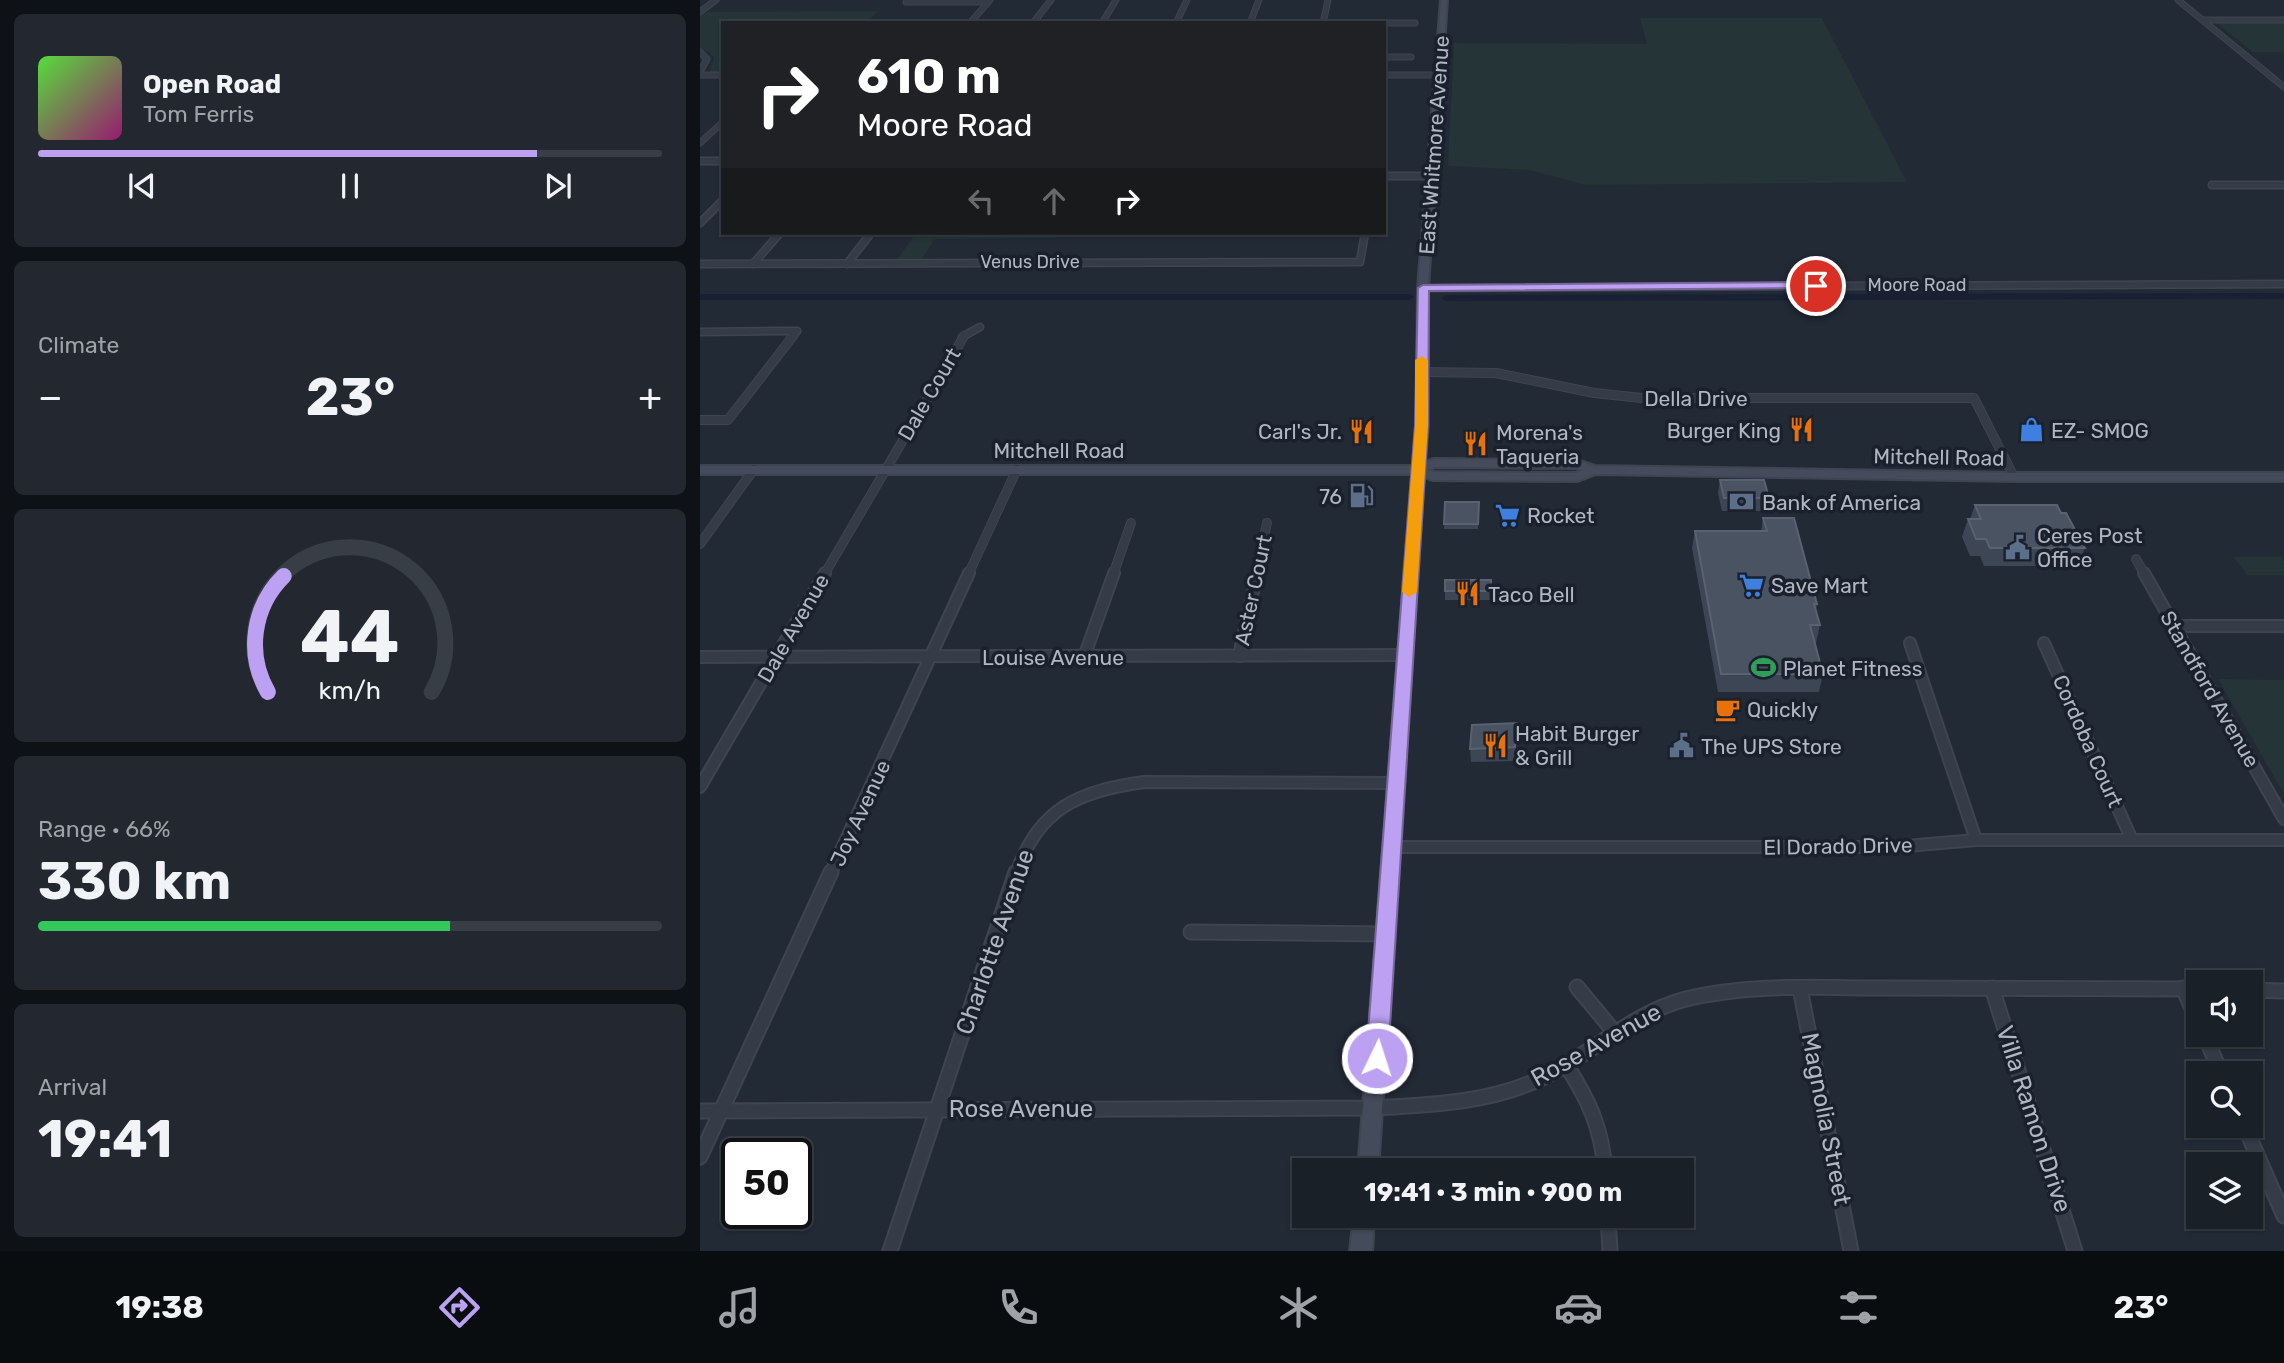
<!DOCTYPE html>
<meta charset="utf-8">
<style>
body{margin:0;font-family:Rubik,sans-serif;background:#232830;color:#f1f3f6;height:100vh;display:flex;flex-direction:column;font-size:26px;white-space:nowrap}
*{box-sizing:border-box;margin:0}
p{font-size:23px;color:#9fa3a8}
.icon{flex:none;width:38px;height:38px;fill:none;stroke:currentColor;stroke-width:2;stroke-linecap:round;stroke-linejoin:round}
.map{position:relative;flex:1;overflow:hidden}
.details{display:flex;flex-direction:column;gap:14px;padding:14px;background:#0e1216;width:700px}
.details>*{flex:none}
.guide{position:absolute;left:21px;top:21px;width:665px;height:214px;border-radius:0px;box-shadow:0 2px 5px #0004,0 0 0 2px #383e45;background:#202124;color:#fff;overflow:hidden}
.fabs{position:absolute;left:1486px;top:970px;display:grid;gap:14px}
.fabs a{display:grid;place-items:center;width:77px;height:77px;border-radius:0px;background:#1a2028;box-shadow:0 2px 5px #0004,0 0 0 2px #383e45;font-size:35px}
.speed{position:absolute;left:21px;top:1138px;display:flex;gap:14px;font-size:35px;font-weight:700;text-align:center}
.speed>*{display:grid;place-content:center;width:91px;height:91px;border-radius:50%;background:#1a2028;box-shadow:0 2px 5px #0004,0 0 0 2px #383e45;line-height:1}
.speed .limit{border:4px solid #111;border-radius:10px;background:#fff;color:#111}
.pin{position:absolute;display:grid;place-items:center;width:60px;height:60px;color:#fff;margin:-30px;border:4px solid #fff;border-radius:50%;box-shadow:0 2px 7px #0007}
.me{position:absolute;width:77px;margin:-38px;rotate:4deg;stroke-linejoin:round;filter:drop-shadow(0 0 5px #0008)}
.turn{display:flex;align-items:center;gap:24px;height:147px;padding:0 21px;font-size:32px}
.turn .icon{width:91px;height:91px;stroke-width:2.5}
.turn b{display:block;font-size:49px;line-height:60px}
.lanes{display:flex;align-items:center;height:66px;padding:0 21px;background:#0003;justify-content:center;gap:35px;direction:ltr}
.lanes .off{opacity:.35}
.big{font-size:52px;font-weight:700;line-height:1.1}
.details .widget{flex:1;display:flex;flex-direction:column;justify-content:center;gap:10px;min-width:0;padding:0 24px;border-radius:10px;background:#232830}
.details .dial{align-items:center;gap:0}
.dial svg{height:182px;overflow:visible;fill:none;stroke:#383e45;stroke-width:7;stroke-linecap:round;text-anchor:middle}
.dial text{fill:#f1f3f6;stroke:none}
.song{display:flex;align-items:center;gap:21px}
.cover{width:84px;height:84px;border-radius:10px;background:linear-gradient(135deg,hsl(110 70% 55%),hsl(320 70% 35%))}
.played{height:7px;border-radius:4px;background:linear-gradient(90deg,#bca0f2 80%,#383e45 80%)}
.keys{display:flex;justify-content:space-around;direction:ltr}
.heat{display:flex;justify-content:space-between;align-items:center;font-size:38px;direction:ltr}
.charge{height:10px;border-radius:5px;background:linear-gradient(90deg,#34c759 66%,#383e45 0)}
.trip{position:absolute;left:592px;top:1158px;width:402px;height:70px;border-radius:0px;background:#1a2028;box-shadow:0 2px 5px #0004,0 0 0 2px #383e45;font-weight:700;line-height:70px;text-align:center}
.menu{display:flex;height:112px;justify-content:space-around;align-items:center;background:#0a0d10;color:#9fa3a8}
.menu .icon{width:49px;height:49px}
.menu .on{color:#bca0f2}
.menu b{font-size:32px;color:#f1f3f6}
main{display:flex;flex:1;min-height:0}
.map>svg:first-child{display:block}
.green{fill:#243437}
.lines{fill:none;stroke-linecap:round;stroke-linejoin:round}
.canal{fill:#172133;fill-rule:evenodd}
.street-far4-casing{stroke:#3f4550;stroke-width:7}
.street-far3-casing{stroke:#3f4550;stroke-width:9}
.street-far2-casing{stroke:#3f4550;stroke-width:10}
.street-far1-casing{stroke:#3f4550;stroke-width:14}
.street-casing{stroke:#3f4550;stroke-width:17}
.secondary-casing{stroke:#3f4550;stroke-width:4}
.street-far4{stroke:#353c47;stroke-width:5}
.street-far3{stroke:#353c47;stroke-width:6}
.street-far2{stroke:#353c47;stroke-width:8}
.street-far1{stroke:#353c47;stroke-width:10}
.street{stroke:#353c47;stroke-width:13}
.secondary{fill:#444b5a;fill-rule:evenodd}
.wall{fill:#3d4655}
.building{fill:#495361;stroke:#596270;stroke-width:2}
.route{fill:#bca0f2;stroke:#7a689d;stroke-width:2}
.slow{fill:#f59e0b}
.labels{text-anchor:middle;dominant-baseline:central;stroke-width:7;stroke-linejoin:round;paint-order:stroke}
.far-street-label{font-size:18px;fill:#b0b7c3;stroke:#1b212c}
.street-label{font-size:21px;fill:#b0b7c3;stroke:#1b212c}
.poi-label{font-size:21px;fill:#b0b7c3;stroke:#1b212c;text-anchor:start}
.near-street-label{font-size:24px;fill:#b0b7c3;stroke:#1b212c}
</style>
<main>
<section class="details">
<div class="widget">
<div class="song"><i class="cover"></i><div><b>Open Road</b><p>Tom Ferris</p></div></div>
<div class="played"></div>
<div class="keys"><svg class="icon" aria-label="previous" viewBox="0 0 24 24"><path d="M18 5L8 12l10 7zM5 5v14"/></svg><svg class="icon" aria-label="pause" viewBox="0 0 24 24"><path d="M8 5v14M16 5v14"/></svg><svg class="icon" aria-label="next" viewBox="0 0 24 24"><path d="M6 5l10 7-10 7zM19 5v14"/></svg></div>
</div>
<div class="widget"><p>Climate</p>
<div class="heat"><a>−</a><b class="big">23°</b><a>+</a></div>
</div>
<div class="widget dial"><svg viewBox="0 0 100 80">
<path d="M14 69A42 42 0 1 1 86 69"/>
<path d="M14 69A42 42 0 0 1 21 18" stroke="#bca0f2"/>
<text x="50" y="56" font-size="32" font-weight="700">44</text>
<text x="50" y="72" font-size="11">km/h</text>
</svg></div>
<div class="widget"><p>Range · 66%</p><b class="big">330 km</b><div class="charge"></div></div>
<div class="widget"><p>Arrival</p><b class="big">19:41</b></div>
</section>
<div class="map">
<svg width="1584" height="1251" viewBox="0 0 1584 1251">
<rect width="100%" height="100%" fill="#222a36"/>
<g class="green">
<path d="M178,11L166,23H23V73L9,72L14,58L9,52L0,48V17L7,12Z"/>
<path d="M940,18H1122L1207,182L886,185L830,170L748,166L754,43L947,44Z"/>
<path d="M1513,20H1584V52H1553Z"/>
<path d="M216,233H359L356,238L235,239L221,260L196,261Z"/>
<path d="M1534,557H1581L1584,561V575H1547Z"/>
<path d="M1518,679L1584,680V794Z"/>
</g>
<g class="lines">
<g class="canal">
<path d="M1584,293V299L746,301L741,298L746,295Z"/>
<path d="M0,294H709L714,297L709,300H0Z"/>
</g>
<defs>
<g id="street-far4">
<path d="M1478,0L1584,87"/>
<path d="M206,2H288"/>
<path d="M0,12L16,0"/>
<path d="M1503,20H1584"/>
<path d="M270,23L290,0"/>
<path d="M333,23L351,0"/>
<path d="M402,23L416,0"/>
<path d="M476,23L487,0"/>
<path d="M550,23L559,0"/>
<path d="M623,23L628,0"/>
<path d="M684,23H715"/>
<path d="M0,52L7,59L0,72"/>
<path d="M684,57H711"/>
<path d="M0,75H23"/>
<path d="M684,75H739"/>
<path d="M0,143L23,122"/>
</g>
<g id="street-far3">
<path d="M0,161H23"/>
<path d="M684,176H731"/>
<path d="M1512,185H1584"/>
<path d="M0,223L23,200"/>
<path d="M0,264L660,262L665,233"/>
<path d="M53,264L80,233"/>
<path d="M147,264L171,233"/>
<path d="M723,288L1584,284"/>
<path d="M0,332L97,331"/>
<path d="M92,337L97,331"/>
<path d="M262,337L280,327"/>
</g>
<g id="street-far2">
<path d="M721,372L796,373L894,393L942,398H1274L1314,477"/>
<path d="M0,420H28L93,336"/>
<path d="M0,544L54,469"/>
<path d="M1436,559L1445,575"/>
<path d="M124,575L264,336"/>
<path d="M268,575L317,469"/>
<path d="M413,575L431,523"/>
<path d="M556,575L567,523"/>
</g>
<g id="street-far1">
<path d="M1444,573L1584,819"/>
<path d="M1474,626H1584"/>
<path d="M1210,643L1276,840"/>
<path d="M1344,643L1432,840"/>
<path d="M539,656L557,573"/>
<path d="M0,657L705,655"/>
<path d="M384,657L414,573"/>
<path d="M0,787L125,573"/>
<path d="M692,847H1195L1276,840H1584"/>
<path d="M130,874L269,573"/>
<path d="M316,874C338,808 379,791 444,782L696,783"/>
</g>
<g id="street">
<path d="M491,932L686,934"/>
<path d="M877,987L916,1034"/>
<path d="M1100,988L1151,1251"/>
<path d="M1292,988L1375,1251"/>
<path d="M1483,988L1498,1022"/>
<path d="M1550,990L1584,991"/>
<path d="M1504,1034L1521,1073"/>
<path d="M866,1065C889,1100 902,1129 905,1171"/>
<path d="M0,1111L673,1108C730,1105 791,1103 844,1077C893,1053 932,1013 986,999C1051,983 1120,988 1186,988C1290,988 1394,989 1498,989"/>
<path d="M1544,1125L1584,1216"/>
<path d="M0,1157L131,872"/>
<path d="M908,1216L910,1251"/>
<path d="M190,1251L316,872"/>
</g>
<g id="secondary">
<path d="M741,0H747L728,288V425L725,462L734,459L877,460L895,466L1314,473H1584V481H1314L896,474L878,481L732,480L724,477L678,1171H658L712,474H0V466H713L716,425L718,288ZM736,467L876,468L883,470L876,473L734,472L728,470Z"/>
<path d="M654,1216H674L672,1251H650Z"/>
</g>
</defs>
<use href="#street-far4" class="street-far4-casing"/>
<use href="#street-far3" class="street-far3-casing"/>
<use href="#street-far2" class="street-far2-casing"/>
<use href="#street-far1" class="street-far1-casing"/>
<use href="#street" class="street-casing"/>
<use href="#secondary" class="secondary-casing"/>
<use href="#street-far4" class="street-far4"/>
<use href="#street-far3" class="street-far3"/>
<use href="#street-far2" class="street-far2"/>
<use href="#street-far1" class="street-far1"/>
<use href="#street" class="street"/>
<use href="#secondary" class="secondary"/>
</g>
<g class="wall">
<path d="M1020,480L1069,498L1066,511H1022L1018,493Z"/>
<path d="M745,502H779L778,529H744Z"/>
<path d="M1275,505L1385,548L1377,566H1284L1280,556H1270L1262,537L1268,519H1270Z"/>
<path d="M1063,518L1117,604L1116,610L1120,625L1116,643H1115L1123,674L1119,692H1018L992,548L995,531H1061Z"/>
<path d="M791,580V600H745V591Z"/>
<path d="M817,723L815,761L771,762L770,749Z"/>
</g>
<g class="building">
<path d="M1020,480H1064L1069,498H1024Z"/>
<path d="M745,502H779L778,524H744Z"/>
<path d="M1275,505H1357L1361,513H1366L1385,548H1290L1286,539H1276L1268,519H1281Z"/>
<path d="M1063,518H1094L1117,604H1114L1120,625H1110L1123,674H1021L995,531H1067Z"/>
<rect x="745" y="580" width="46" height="11"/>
<path d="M817,723L815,747L770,749L772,725Z"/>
</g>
<path class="route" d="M1116,282L1120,283V288L729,291L728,425L688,1058L685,1066L677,1068L669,1066L666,1058L715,425L718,288L723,285Z"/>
<path class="slow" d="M722,356L728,360V425L717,592L709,597L702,592L715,425V360Z"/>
<defs>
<symbol id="restaurant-bare" viewBox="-9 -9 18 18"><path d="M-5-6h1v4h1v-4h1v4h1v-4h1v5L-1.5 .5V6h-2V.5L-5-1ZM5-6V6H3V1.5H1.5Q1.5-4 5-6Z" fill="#e8710a" stroke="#1b212c" stroke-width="2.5" paint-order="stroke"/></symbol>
<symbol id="shop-bare" viewBox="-9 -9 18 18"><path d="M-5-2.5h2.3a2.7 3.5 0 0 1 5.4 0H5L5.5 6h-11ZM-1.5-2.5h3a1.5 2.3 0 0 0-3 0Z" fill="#3f7fe0" stroke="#1b212c" stroke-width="2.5" paint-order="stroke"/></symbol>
<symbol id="fuel-bare" viewBox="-9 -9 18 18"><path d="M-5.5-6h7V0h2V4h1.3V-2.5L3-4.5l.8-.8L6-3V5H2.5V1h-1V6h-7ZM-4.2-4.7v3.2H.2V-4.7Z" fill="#5c6f8a" stroke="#1b212c" stroke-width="2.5" paint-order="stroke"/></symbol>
<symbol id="bank-bare" viewBox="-9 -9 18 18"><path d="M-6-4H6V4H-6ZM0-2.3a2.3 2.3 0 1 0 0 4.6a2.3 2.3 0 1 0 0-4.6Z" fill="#5c6f8a" stroke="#1b212c" stroke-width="2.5" paint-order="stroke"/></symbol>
<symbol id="supermarket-bare" viewBox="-9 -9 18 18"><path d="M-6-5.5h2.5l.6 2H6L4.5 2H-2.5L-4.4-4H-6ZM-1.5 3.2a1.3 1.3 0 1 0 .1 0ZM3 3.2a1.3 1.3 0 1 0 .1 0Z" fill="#3f7fe0" stroke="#1b212c" stroke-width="2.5" paint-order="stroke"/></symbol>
<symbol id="civic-bare" viewBox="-9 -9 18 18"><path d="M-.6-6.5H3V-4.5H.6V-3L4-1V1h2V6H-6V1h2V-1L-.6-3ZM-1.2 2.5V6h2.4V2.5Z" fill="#5c6f8a" stroke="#1b212c" stroke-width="2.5" paint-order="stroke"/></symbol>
<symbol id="stadium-bare" viewBox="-9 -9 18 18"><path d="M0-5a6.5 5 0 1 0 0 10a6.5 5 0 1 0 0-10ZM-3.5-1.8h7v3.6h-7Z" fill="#2e9e5b" stroke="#1b212c" stroke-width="2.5" paint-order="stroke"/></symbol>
<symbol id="cafe-bare" viewBox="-9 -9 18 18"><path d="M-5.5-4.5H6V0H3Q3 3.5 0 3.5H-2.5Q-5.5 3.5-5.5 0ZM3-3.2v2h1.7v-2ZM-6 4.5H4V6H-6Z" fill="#e8710a" stroke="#1b212c" stroke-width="2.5" paint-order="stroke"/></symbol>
</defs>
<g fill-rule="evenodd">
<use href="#restaurant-bare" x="1084" y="412" width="35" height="35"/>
<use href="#shop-bare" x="1314" y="412" width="35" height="35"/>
<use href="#restaurant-bare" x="644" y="414" width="35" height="35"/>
<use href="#restaurant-bare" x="758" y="426" width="35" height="35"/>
<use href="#fuel-bare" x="644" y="478" width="35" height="35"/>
<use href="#bank-bare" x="1024" y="484" width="35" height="35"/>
<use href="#supermarket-bare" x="790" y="498" width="35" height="35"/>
<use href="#civic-bare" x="1300" y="530" width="35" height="35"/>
<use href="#supermarket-bare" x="1034" y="568" width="35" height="35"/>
<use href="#restaurant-bare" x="750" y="576" width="35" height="35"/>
<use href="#stadium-bare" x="1046" y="650" width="35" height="35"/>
<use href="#cafe-bare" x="1010" y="692" width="35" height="35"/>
<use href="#restaurant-bare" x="778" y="728" width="35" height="35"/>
<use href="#civic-bare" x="964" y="728" width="35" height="35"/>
</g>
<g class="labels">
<g class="far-street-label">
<text x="330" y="262">Venus Drive</text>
<text x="1217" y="285">Moore Road</text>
</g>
<g class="street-label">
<text transform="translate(734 145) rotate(-86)">East Whitmore Avenue</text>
<text transform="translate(229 394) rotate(-60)">Dale Court</text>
<text x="996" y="398">Della Drive</text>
<text x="359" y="450">Mitchell Road</text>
<text transform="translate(1239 457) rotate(1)">Mitchell Road</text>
<text transform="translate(553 590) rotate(-78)">Aster Court</text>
<text transform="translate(93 628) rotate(-60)">Dale Avenue</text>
<text x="353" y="657">Louise Avenue</text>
<text transform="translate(1510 689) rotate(60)">Standford Avenue</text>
<text transform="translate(1388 741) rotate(66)">Cordoba Court</text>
<text transform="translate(160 813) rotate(-65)">Joy Avenue</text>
<text transform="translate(1138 846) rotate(-1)">El Dorado Drive</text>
</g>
<g class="poi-label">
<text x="1081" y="430" text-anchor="end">Burger King</text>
<text x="1351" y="430">EZ- SMOG</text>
<text x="642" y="431" text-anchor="end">Carl's Jr.</text>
<text x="796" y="432">Morena's<tspan x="796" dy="24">Taqueria</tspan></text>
<text x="642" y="496" text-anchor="end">76</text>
<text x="1062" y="502">Bank of America</text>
<text x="827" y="515">Rocket</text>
<text x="1337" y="535">Ceres Post<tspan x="1337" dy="24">Office</tspan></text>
<text x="1071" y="585">Save Mart</text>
<text x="788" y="594">Taco Bell</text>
<text x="1083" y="668">Planet Fitness</text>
<text x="1047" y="709">Quickly</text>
<text x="815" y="733">Habit Burger<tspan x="815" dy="24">&amp; Grill</tspan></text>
<text x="1001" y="746">The UPS Store</text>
</g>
<g class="near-street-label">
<text transform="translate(295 942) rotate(-71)">Charlotte Avenue</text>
<text transform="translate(896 1045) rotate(-29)">Rose Avenue</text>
<text x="321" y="1109">Rose Avenue</text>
<text transform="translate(1126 1119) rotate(79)">Magnolia Street</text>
<text transform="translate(1334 1119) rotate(72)">Villa Ramon Drive</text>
</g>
</g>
</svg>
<div class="fabs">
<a><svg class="icon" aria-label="sound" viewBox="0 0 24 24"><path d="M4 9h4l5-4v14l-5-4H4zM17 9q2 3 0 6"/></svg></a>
<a><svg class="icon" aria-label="search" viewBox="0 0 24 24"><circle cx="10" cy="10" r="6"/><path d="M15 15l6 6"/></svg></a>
<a><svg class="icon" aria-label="layers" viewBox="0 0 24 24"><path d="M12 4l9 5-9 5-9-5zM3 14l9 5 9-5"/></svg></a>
</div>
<div class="speed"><div class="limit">50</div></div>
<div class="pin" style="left:1116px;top:286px;background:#d93025"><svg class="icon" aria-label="arrive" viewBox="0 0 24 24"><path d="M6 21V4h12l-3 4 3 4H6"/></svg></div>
<svg class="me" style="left:677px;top:1058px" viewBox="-20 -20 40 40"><circle r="17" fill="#bca0f2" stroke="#fff" stroke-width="3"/><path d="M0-11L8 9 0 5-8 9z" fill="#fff"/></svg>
<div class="trip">19:41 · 3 min · 900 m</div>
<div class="guide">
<div class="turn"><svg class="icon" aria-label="right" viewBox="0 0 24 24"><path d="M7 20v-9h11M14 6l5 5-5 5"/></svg><div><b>610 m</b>Moore Road</div></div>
<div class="lanes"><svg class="icon off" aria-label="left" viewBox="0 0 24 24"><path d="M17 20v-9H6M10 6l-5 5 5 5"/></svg><svg class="icon off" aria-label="ahead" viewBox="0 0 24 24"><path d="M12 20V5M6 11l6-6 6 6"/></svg><svg class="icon" aria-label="right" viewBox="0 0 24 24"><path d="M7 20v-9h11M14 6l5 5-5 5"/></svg></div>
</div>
</div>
</main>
<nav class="menu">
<b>19:38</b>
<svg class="icon on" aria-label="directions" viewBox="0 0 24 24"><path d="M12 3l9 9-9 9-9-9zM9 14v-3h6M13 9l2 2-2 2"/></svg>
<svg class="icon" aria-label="music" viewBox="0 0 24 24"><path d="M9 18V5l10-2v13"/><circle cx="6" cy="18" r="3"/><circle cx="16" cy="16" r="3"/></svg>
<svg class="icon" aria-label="phone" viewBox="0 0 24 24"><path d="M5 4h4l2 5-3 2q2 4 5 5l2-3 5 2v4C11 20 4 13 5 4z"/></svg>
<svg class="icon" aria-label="climate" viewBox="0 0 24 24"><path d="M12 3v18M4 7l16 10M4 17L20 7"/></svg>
<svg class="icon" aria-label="car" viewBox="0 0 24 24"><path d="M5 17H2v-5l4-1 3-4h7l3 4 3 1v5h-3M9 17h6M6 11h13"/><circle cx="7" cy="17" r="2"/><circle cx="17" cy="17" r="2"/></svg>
<svg class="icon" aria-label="filters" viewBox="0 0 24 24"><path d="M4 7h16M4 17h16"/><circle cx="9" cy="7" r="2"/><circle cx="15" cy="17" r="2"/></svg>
<b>23°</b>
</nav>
